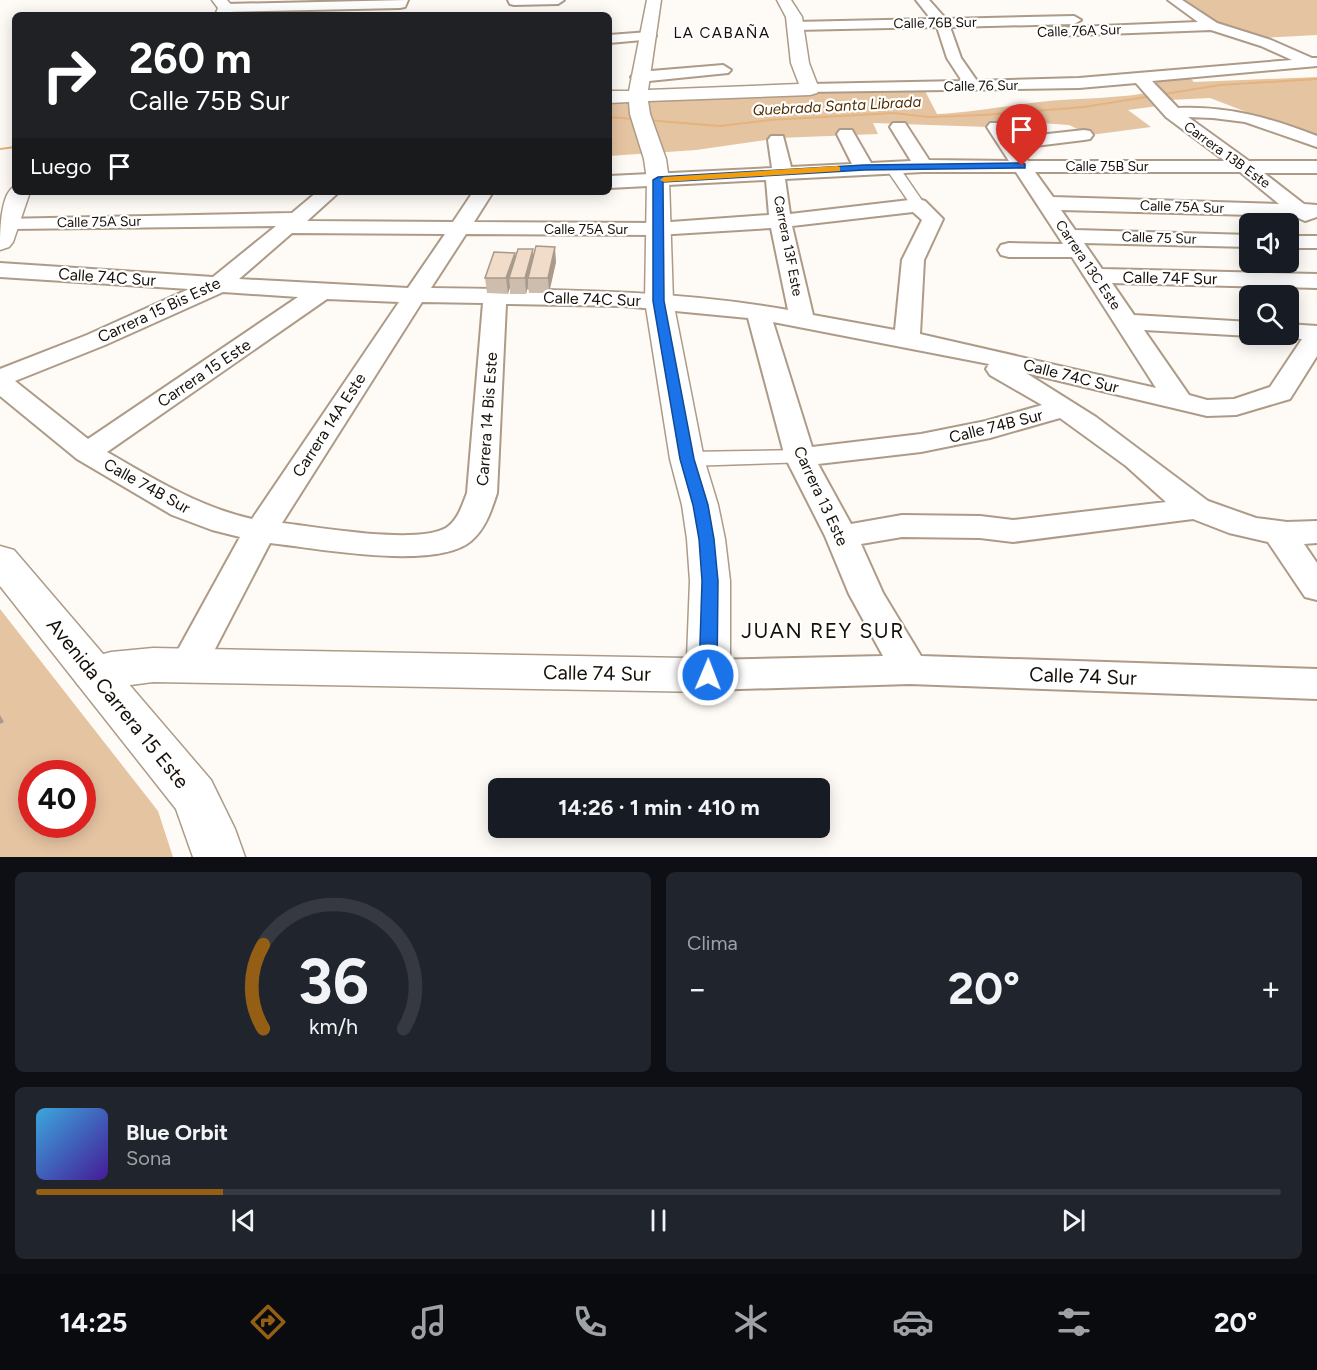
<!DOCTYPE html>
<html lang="es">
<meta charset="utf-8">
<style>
body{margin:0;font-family:Figtree,sans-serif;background:#20242c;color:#f1f3f6;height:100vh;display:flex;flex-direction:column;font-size:22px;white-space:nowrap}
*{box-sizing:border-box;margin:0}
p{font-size:20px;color:#9ea1a6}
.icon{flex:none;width:33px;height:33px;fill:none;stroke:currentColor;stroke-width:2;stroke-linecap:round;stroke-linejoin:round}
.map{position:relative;height:857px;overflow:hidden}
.drawer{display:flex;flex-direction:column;gap:15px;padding:15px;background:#0d0f14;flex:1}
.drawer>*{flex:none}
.banner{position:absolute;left:12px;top:12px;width:600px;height:183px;border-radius:9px;box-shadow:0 3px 15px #0003;background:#202124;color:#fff;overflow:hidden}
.buttons{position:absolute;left:1239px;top:213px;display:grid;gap:12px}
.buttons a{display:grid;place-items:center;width:60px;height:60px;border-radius:9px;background:#171b24;box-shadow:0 3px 15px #0003;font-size:30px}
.speed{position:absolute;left:18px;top:760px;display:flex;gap:12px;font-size:30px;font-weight:700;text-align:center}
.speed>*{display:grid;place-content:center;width:78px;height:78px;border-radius:50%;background:#171b24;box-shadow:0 3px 15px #0003;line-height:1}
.speed .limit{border:9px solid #d22;background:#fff;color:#111}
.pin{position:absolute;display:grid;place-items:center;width:51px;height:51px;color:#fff;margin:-62px -26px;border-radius:50% 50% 50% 0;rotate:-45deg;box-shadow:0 0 6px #0007}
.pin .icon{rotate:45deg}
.me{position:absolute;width:66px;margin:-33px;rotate:1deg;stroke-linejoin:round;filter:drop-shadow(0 0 4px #0008)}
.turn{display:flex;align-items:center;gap:21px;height:126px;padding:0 18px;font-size:27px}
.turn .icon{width:78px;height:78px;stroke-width:2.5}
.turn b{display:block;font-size:42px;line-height:51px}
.then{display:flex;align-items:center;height:57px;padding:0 18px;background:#0003;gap:12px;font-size:22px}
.big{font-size:45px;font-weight:700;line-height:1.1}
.drawer .widget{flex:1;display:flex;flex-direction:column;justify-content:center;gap:9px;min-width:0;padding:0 21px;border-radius:9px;background:#20242c}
.drawer .dial{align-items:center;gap:0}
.dial svg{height:156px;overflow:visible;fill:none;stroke:#363941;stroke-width:7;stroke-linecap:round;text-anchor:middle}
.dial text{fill:#f1f3f6;stroke:none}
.song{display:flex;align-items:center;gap:18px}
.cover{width:72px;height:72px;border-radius:9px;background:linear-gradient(135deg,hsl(200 70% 55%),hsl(260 70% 35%))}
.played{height:6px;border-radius:3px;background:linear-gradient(90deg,#945e15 15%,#363941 15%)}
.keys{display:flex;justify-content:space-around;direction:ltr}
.heat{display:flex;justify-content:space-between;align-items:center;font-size:33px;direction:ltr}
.drawer .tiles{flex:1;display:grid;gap:15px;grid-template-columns:1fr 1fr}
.widget:last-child{grid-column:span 2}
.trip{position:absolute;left:488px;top:778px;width:342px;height:60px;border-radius:9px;background:#171b24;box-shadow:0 3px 15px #0003;font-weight:700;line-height:60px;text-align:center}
.dock{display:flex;height:96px;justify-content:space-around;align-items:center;background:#090b0e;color:#9ea1a6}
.dock .icon{width:42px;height:42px}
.dock .active{color:#945e15}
.dock b{font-size:27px;color:#f1f3f6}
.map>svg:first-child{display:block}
.green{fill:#e5c4a2;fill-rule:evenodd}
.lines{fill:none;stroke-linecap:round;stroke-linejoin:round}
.stream{fill:#e5b37d;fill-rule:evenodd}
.pedestrian-casing{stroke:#ad9b88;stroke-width:3}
.minor-casing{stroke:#ad9b88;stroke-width:4}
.tertiary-casing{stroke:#ad9b88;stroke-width:3}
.secondary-casing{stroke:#ad9b88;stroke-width:3}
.pedestrian{fill:#fff;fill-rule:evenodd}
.minor{fill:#fff;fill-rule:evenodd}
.tertiary{fill:#fff;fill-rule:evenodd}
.secondary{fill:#fff;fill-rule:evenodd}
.wall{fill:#cebdac}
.shaded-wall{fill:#a89a8c}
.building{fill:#f0dcc8;stroke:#a89a8c;stroke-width:1.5}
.route{fill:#1a73e8;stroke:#114b97;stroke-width:1.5}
.slow{fill:#f59e0b}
.labels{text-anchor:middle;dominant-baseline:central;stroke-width:4.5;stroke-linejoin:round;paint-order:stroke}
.far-street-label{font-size:14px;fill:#171009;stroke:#fff}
.far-neighbourhood-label{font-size:15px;letter-spacing:1.5px;fill:#171009;stroke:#fff}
.far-water-label{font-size:15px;font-style:italic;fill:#4f2e00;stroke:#fff}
.street-label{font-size:16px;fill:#171009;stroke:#fff}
.near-street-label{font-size:20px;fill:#171009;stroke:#fff}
.near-neighbourhood-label{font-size:21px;letter-spacing:1.5px;fill:#171009;stroke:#fff}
</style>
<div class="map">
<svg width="1317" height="857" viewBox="0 0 1317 857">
<rect width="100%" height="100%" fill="#fefaf6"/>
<g class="green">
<path d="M1179,0H1317V35L1263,38L1212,23Z"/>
<path d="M1317,77V139L1210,98L1170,100L1173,104L1128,110L1151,127L1090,135L1069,125L1013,121L988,127L873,123L878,134L779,138L696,150L609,156V102L799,92L924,89L937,114C972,112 1004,106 1039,102C1079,97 1120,100 1160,90L1151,81L1190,78L1194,82Z"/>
<path d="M0,609L158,811L173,857H0ZM32,774H82V825H32Z"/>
</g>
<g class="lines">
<g class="stream">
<path d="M1317,78V80L1220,86L1084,108L983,116L929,118L893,114L770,121L720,127L609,118V116L720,125L770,119L893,112L929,116L983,114L1084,106L1220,84Z"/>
<path d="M15,146V148L0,150V148Z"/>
</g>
<defs>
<g id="pedestrian">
<path d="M892,163L897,164L925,205L923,208L918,209L913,208L885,167Z"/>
<path d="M800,450L808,452L811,457L808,462L687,466L679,464L676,459L679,454L687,452Z"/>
</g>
<g id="minor">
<path d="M408,0L405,7L400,8L226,12L220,8L226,4Z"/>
<path d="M508,0H564L558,4L514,5L510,4Z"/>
<path d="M916,0H929L946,19L1074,16L1081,20L1074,24L950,27L961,58L977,81L1079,78L1292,60L1261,46L1211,30L1053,36L1046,32L1053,28L1198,22L1168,0H1182L1217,23L1271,40L1312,58H1317V66L1152,81L1178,108C1228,106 1271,118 1317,136V147L1245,122L1213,118L1188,117L1249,161H1317V173H1264L1304,204L1317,205V217L1305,221L1294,216L1061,210L1075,230L1250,235V247L1084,243L1102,269L1317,274V288L1112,283L1134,315L1250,322V334H1258L1250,336L1144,330L1189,395L1207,400L1234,399L1270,387L1302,339L1288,338L1278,334H1288V324L1317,326V356L1290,399L1236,415L1207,416L1026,373L1096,417L1208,501L1256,518L1287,522L1317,521V543L1304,544L1317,563V600L1305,597L1268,542L1229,533L1193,519L1013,542L980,538L902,537L861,544L883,593L921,656L1317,669V699L910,684L708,690L695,685L689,675L695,665L708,660L883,656L849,594L825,536L785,457L748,318L623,306L506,304L497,493C491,511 486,528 471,541C436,571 315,548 270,543L201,676L188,680L175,676L169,666L240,537L212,530L172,515L77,459L0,396V369L87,335L189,289L0,277V263L213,277L276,226L9,229L2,227V219L292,213L317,192H339L307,221L453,222L473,192H493L474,222L657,223L769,215L766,180L609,188V176L772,168L768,140L771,136H783L791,167L852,164L837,134L840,130H852L871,163L911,161L890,127L893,123H905L929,160L1009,161L987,127L990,123H1002L1012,138L1084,130L1090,131L1093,135L1090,139L1084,140L1019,148L1028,161H1225L1166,117L1136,83L1079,88L804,92L802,89L804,86L810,84L962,81L947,58L937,27L795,30L788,26L795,22L931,19ZM923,172H1016L1063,244L1009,243L1001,245L998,250L1001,255L1009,257H1072L1156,388L920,334L924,260L943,219L925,201L918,199L790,214L785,179ZM1035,172H1240L1279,204L1053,197ZM913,212L922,220L902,260L895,330L813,315L792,226ZM771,228L788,310C671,289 550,290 431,288L466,234L657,235ZM292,233L445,234L408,288L239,279ZM223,292L298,297L88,439L15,381L105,345ZM327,299L399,302L252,519C199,507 154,479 107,452ZM422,302L483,303L467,493C462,506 458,520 446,528C416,545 318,527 282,523ZM773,322L989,364L986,369L990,375L1042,405L986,421L921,434L812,447ZM1060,418L1126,466L1166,502L1013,520L980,516L902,515L851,524L818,464L921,452L990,438Z"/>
<path d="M649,32L654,33L656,36L654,39L609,43V35Z"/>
<path d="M723,65L731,70L728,73L639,82L631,77L639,72Z"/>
<rect x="1288" y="236" width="29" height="12"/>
</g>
<path id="tertiary" d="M647,0H661L648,90L799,84L791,63L786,17L777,0H791L802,17L809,63L819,89L817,93L810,95L648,101L650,114L666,159L669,180L673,301L704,459L718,505L725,539L730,581V675L723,687L708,692L153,682L93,690L78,685L71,673L78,661L111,652L153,648L687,658L690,581L687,539L682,505L670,459L645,301L647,180L644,159L630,114L629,102L609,103V91H629Z"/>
<g id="secondary">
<path d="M212,0H227L234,8L231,15H215L218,8Z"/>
<path d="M15,186V192H30L13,242L9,247L0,250C0,233 0,193 15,186Z"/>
<path d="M0,546L14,550L211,780L235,829L245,857H193L176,809L0,586Z"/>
</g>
</defs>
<use href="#pedestrian" class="pedestrian-casing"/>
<use href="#minor" class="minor-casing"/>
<use href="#tertiary" class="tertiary-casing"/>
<use href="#secondary" class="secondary-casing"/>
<use href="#pedestrian" class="pedestrian"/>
<use href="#minor" class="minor"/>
<use href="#tertiary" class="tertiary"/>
<use href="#secondary" class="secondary"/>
</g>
<path class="wall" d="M515,253V257L533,256L556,262L549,293H529L528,286L526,294H510V287L508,294L487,293L485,278Z"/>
<g class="shaded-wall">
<path d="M555,247L556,262L549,293L548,278Z"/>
<path d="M533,249L534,264L528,278V286L526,294L525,278Z"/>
<path d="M515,253L516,268L509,278L510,287L508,294L506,278Z"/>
<path d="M0,715L4,722L0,724Z"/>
</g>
<g class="building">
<path d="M536,246L555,247L548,278H528Z"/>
<path d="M518,249H533L525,278H509Z"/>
<path d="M494,252L515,253L506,278H485Z"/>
</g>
<path class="route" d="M1022,163L1025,164V168L864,170L663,182L664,301L694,459L708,505L714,539L718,581L717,675L714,680L708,682L702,680L699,675L702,581L699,539L693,505L680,459L653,301V180L658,177L864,165Z"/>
<path class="slow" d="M837,166L840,167V171L664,182L660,180L664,177Z"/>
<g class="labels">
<g class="far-street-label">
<text transform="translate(935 23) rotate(-1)">Calle 76B Sur</text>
<text transform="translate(1079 31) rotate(-2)">Calle 76A Sur</text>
<text transform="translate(981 86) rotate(-1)">Calle 76 Sur</text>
<text transform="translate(1227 155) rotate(36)">Carrera 13B Este</text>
<text x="1107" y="166">Calle 75B Sur</text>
<text transform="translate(1182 207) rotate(2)">Calle 75A Sur</text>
<text transform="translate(99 222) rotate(-1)">Calle 75A Sur</text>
<text x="586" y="229">Calle 75A Sur</text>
<text transform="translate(1159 238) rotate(2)">Calle 75 Sur</text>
<text transform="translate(788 246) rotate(79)">Carrera 13F Este</text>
<text transform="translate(1088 265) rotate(56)">Carrera 13C Este</text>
</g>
<g class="far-neighbourhood-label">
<text x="722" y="33">LA CABAÑA</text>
</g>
<g class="far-water-label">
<text transform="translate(837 106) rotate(-3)">Quebrada Santa Librada</text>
</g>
<g class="street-label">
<text transform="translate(107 277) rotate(4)">Calle 74C Sur</text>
<text transform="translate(1170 278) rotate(1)">Calle 74F Sur</text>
<text transform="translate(592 299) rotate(2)">Calle 74C Sur</text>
<text transform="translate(159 310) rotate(-25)">Carrera 15 Bis Este</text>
<text transform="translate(204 373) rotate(-34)">Carrera 15 Este</text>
<text transform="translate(1071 376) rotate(14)">Calle 74C Sur</text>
<text transform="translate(487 419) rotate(-86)">Carrera 14 Bis Este</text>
<text transform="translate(329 425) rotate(-57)">Carrera 14A Este</text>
<text transform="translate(996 426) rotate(-14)">Calle 74B Sur</text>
<text transform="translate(147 486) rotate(29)">Calle 74B Sur</text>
<text transform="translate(821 496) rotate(65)">Carrera 13 Este</text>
</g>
<g class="near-street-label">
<text transform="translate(597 673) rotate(1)">Calle 74 Sur</text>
<text transform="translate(1083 676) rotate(2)">Calle 74 Sur</text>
<text transform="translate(118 703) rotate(51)">Avenida Carrera 15 Este</text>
</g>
<g class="near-neighbourhood-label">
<text x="823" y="630">JUAN REY SUR</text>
</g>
</g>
</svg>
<div class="buttons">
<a><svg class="icon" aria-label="sound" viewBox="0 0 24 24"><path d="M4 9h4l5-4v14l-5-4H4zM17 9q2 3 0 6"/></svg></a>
<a><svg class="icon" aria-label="search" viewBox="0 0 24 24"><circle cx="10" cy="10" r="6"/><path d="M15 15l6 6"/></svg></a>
</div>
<div class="speed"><div class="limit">40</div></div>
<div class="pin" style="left:1022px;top:166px;background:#d93025"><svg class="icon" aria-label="arrive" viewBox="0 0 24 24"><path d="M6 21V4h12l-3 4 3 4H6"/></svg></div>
<svg class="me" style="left:708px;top:675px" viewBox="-20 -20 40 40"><circle r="17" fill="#1a73e8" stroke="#fff" stroke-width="3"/><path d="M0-11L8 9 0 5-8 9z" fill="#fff"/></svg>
<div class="trip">14:26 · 1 min · 410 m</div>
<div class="banner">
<div class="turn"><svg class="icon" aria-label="right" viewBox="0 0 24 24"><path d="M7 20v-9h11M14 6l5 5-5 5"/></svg><div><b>260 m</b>Calle 75B Sur</div></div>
<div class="then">Luego<svg class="icon" aria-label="arrive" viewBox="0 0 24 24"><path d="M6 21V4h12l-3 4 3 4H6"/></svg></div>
</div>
</div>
<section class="drawer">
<div class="tiles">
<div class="widget dial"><svg viewBox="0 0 100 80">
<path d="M14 69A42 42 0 1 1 86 69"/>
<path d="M14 69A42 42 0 0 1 14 26" stroke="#945e15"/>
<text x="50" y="56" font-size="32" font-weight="700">36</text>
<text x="50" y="72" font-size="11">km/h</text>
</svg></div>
<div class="widget"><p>Clima</p>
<div class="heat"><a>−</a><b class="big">20°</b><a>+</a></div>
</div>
<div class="widget">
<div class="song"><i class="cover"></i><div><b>Blue Orbit</b><p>Sona</p></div></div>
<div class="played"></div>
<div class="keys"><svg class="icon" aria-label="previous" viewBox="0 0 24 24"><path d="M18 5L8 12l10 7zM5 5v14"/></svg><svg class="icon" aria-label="pause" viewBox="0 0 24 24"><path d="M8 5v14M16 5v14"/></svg><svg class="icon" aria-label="next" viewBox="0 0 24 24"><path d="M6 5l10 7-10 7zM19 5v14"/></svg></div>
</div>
</div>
</section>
<nav class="dock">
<b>14:25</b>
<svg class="icon active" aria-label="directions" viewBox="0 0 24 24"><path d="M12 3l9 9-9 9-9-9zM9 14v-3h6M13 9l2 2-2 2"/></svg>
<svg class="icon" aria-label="music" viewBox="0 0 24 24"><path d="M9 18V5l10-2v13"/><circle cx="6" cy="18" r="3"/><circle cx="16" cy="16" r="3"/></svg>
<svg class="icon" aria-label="phone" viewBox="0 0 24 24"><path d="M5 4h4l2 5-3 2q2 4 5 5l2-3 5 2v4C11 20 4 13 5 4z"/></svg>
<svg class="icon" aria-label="climate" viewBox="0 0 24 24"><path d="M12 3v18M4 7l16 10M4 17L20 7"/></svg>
<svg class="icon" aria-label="car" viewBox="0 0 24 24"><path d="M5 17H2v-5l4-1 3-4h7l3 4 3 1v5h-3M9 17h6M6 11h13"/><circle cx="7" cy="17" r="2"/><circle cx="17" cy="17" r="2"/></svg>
<svg class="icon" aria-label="filters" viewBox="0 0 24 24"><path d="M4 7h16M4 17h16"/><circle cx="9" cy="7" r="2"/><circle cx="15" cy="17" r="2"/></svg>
<b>20°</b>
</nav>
